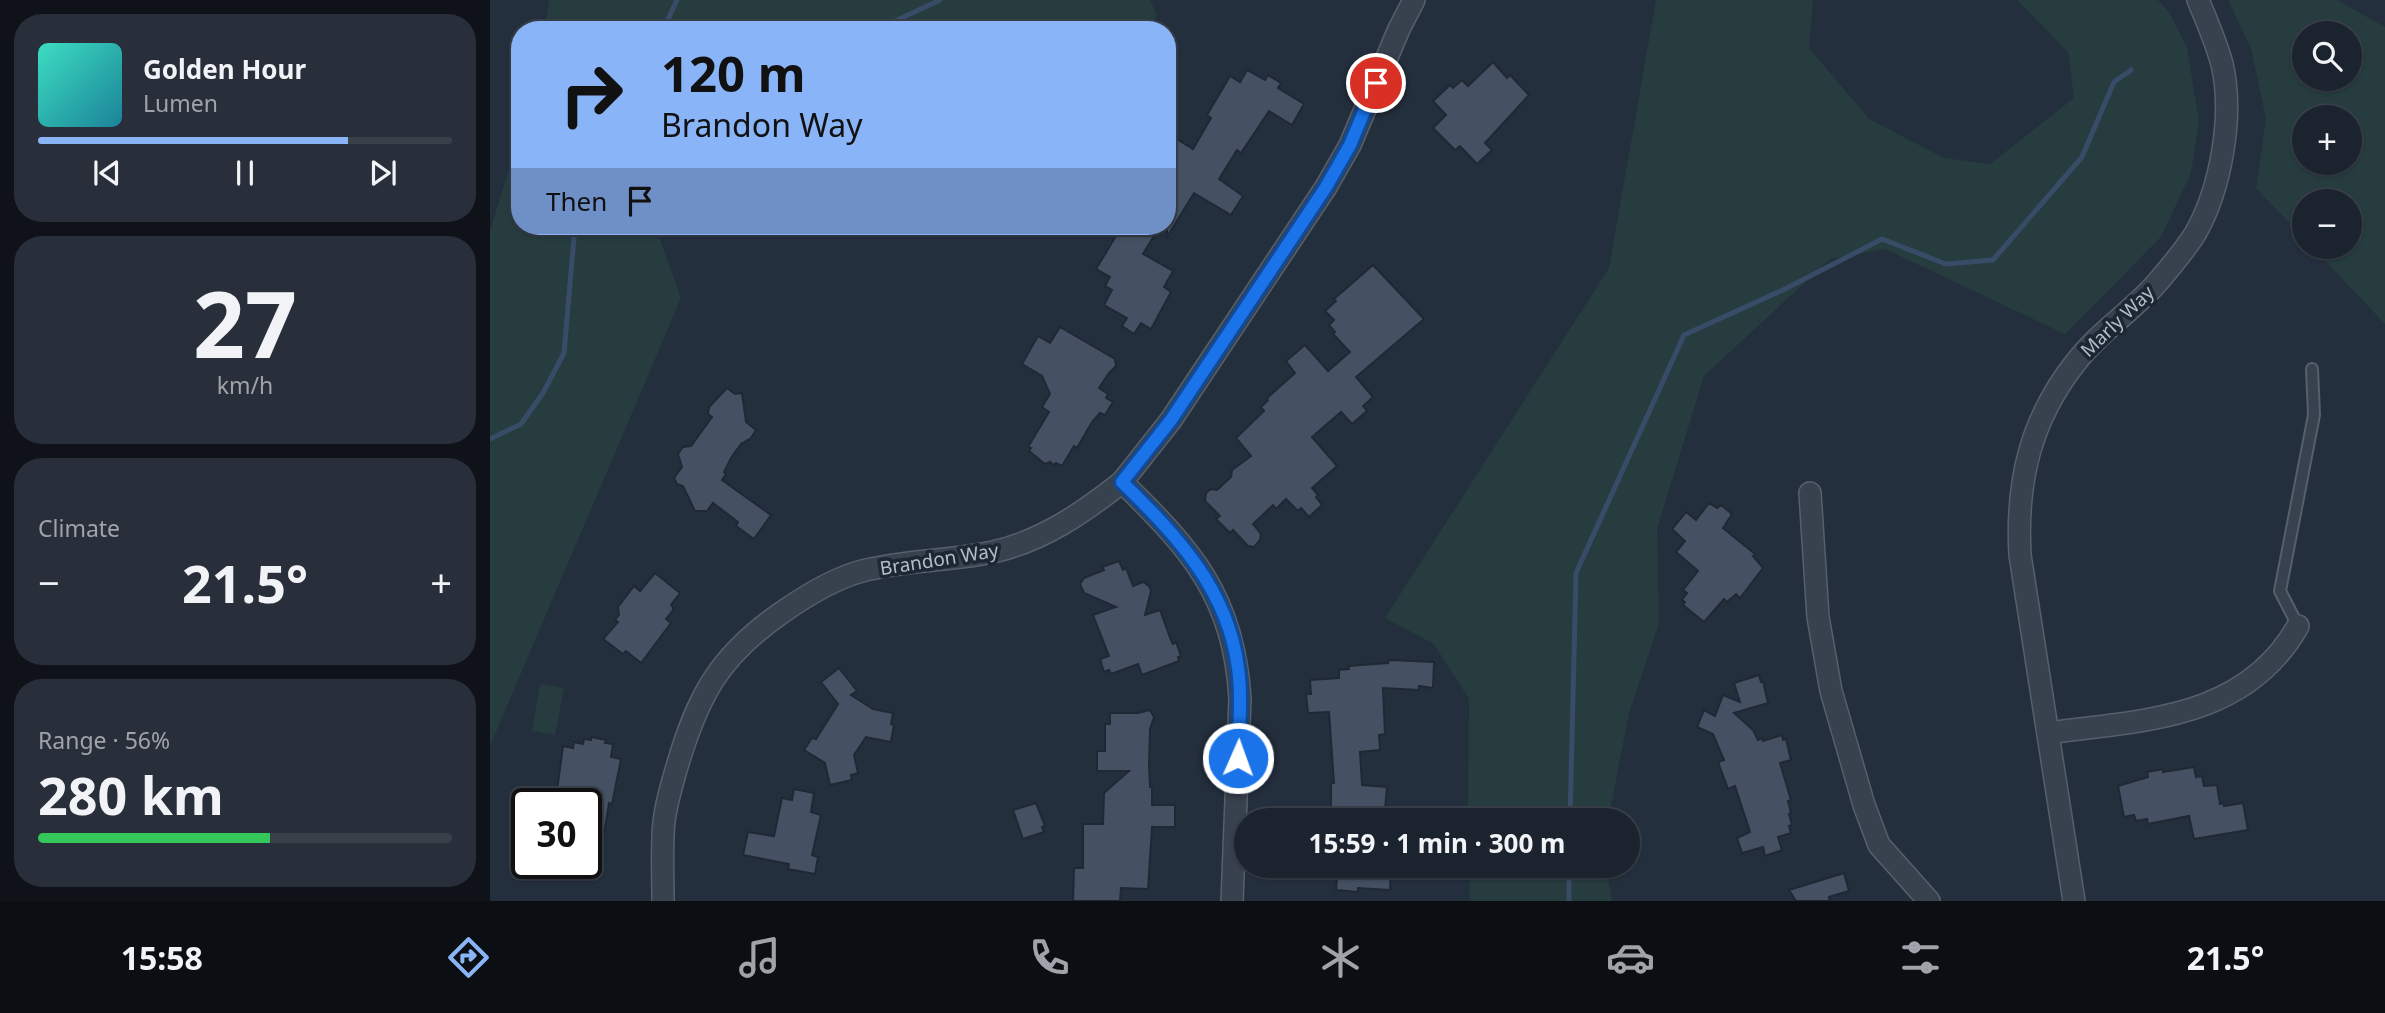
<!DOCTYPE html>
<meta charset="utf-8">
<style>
body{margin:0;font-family:"Noto Sans",sans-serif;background:#282f3a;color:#f1f3f6;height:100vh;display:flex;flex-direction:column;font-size:26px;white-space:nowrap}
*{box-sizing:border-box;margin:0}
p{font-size:23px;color:#a0a4aa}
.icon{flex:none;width:38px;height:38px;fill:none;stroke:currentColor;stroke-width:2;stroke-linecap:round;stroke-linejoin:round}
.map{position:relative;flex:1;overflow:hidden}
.sheet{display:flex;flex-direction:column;gap:14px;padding:14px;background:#0f1319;width:490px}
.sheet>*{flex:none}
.guide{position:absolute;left:21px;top:21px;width:665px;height:214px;border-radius:28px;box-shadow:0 2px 5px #0004,0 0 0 2px #39404a;background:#8ab4f8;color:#111;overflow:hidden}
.controls{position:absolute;left:1802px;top:21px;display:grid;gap:14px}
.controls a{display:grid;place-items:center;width:70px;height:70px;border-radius:50%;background:#1b232e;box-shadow:0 2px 5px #0004,0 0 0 2px #39404a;font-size:35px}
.speed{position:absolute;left:21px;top:788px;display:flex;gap:14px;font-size:35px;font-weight:700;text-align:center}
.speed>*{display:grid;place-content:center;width:91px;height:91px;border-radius:50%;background:#1b232e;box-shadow:0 2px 5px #0004,0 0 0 2px #39404a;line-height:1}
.speed .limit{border:4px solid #111;border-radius:10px;background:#fff;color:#111}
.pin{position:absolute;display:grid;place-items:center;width:60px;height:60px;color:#fff;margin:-30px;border:4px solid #fff;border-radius:50%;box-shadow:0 2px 7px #0007}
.me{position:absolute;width:77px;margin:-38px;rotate:2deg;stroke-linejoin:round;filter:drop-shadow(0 0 5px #0008)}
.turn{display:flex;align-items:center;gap:24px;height:147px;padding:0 35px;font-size:32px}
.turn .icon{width:91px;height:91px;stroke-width:2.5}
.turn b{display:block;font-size:49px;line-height:60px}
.then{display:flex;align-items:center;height:66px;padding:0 35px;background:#0003;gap:14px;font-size:26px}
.big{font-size:52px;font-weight:700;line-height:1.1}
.sheet .tile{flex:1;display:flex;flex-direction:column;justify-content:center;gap:10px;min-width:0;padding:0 24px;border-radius:28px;background:#282f3a}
.sheet .dial{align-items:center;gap:0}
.dial b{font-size:91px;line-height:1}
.song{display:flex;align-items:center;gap:21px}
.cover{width:84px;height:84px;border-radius:10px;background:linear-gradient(135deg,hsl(170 70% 55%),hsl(190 70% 35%))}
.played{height:7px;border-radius:4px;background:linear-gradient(90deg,#8ab4f8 75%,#39404a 75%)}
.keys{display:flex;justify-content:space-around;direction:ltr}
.heat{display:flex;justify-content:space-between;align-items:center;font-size:38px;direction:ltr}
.charge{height:10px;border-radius:5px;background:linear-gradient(90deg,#34c759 56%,#39404a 0)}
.trip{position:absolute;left:744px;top:808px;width:406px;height:70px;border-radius:35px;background:#1b232e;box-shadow:0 2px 5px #0004,0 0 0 2px #39404a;font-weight:700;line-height:70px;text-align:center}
.tab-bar{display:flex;height:112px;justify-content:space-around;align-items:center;background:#0b0e12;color:#a0a4aa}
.tab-bar .icon{width:49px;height:49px}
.tab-bar .current{color:#8ab4f8}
.tab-bar b{font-size:32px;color:#f1f3f6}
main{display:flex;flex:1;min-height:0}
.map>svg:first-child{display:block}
.green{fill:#263c3f;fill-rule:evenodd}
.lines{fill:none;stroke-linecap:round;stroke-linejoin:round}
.stream{stroke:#394c67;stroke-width:5}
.building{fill:#455162;stroke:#1f2835;stroke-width:2}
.service-casing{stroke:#565f6c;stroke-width:14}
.minor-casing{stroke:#565f6c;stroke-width:24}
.service{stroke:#38414e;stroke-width:10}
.minor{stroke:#38414e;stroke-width:21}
.route-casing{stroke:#114b97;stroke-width:18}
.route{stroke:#1a73e8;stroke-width:12}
.labels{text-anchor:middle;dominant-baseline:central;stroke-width:7;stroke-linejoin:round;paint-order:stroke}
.street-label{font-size:19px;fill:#b4bcc9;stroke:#1d2633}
</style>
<main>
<section class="sheet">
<div class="tile">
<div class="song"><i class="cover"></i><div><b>Golden Hour</b><p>Lumen</p></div></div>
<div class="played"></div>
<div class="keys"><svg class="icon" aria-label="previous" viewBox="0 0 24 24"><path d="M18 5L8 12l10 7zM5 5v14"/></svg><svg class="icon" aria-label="pause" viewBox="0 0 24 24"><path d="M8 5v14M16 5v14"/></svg><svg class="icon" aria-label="next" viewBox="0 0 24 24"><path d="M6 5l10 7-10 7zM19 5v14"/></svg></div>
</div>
<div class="tile dial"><b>27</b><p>km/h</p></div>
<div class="tile"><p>Climate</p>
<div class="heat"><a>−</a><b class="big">21.5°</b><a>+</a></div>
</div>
<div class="tile"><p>Range · 56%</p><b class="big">280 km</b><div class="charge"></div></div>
</section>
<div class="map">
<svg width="1895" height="901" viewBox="0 0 1895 901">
<rect width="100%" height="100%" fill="#242f3e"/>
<g class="green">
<path d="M59,0H660L667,15L658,30H55Z"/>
<path d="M1166,0H1323L1319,48L1379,119L1454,158L1500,164L1584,98L1578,52L1527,0H1668L1681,15L1697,48L1709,121L1701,173L1671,237L1575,334L1395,249L1340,259L1214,376L1167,529L1169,623L1139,713L1118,821H978L979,699L944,644L895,618L1119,268Z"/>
<path d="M1738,0H1847L1895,27V324L1822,247H1860V201H1815V239L1766,188L1776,119L1761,48ZM1860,33V79H1815V33ZM1860,117V163H1815V117Z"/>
<path d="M30,133V226H165L191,298L0,746V231Z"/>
<path d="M50,684L74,688L65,735L42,731Z"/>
<path d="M979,866H1116L1122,901H980Z"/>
</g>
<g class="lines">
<g class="stream">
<path d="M173,30L187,0"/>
<path d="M386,30L450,0"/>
<path d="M0,439L31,424L53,393L74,353L85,226"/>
<path d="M1080,821L1086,573L1194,335L1293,290L1392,239L1456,264L1503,260L1592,157L1624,82L1641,70"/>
<path d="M1079,901V866"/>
</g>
</g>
<g class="building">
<path d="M1003,62L1017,78L1020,75L1039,95L995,143L1002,150L987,164L970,146L965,150L943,128L956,115L943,101L960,85L963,88L972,80L978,86Z"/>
<path d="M757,70L775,80L778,75L791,83L788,88L814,104L802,125L779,111L751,153L747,150L729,179L753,196L741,215L704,193L677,237V133L703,149L721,118L717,115L740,76L750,82Z"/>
<path d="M632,226H670L653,254L683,271L674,287L681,292L661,329L651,323L644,334L632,326L637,318L614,305L622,290L615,286L620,277L606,269Z"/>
<path d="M883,265L934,319L866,377L883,397L873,406L877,411L862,424L851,412L822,437L847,466L822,488L828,495L826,497L832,505L819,517L811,508L808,511L796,499L786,509L783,505L763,524L771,534L770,540L764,547L758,546L743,530L740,533L726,519L730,516L715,501L716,493L721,489L727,490L741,477L742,470L761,456L746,438L774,411L771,407L778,400L777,398L805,373L796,361L815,345L838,371L860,352L843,334L845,332L839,325L844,320L835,311L846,301L844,299Z"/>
<path d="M570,327L625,359L626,366L619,373L609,388L618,394L616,398L623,402L615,415L610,413L602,422L587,448L584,446L572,466L566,463L564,465L560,462L555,464L539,451L541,448L538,447L559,412L552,407L560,394L552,376L532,364L548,336L560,343Z"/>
<path d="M237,388L245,394L252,393L256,422L266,430L261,438L251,444L241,458L234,472L236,474L232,480L281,515L264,539L246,526L248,522L223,503L217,511H205L193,486L187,484L184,478L192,467L188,454L193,447L201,446L222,417L218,414L219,407Z"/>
<path d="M1219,503L1227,508L1231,505L1242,514L1233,528L1265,554L1263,556L1273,568L1250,598L1246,594L1237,602L1234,599L1214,622L1193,605L1195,602L1192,600L1197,593L1193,590L1208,571L1186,552L1195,541L1182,529L1196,512L1206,520Z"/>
<path d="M629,561L633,570L636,568L643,586L653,582L659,586L661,591L655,615L670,610L681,640L683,644L686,642L691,656L688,657L689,661L652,675L648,664L621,674L619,670L614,672L610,659L619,656L603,615L626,607L594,593L590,584L594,578L614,570L612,567Z"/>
<path d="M165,573L190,593L181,605L183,607V610L176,619L181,623L151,663L136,651L133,654L113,639L128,622L125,620L129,615L128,607L144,586L150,591Z"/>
<path d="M899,660L944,662L943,688L929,686V690L893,688L895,734L889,735L890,750L870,752L872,785L897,787L894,819L841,821V783H844L839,712L818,713L816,694H821L820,680L849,678V670L859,669L858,666L898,663Z"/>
<path d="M349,668L367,691L361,695L383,709L403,713L401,724L404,725L401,742L376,737L364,755L368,773L361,775L362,780L340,785L335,763L314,750L322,738L326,739L348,704L331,682Z"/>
<path d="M1269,675L1271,682L1273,681L1278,703L1244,713L1263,730L1268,740L1273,738V741L1292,735L1293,740L1296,739L1301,760L1290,763L1301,800L1298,801L1301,813L1299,814L1302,825L1299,826L1301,833L1288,837L1292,850L1275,856L1273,847L1252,853L1247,838L1260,832L1245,786L1238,789L1228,762L1234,760L1223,734L1207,727L1214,710L1225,716L1233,695L1250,702L1244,683Z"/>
<path d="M660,710L664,717L660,729L659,766L660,787H662V805H685V827H662L658,889L631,888L630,901H583L584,868H593V824H613L614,793L639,771H607V751H615V724H620V713H648Z"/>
<path d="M101,737L116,740L115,743L123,744L121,757L131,759L122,804L119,803L114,835L96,832V803H74L76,792L67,791L73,746L83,748L84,742L93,744L94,739L101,740Z"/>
<path d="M1704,767L1706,777L1712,776L1714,786L1727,785L1730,804L1734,803V806L1753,803L1758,830L1704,839L1699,816L1658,824L1657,819L1646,821L1644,815L1634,817L1628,786L1658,777L1657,772L1673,769V772Z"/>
<path d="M304,789L324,793L321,812L331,815L322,855L328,857L325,874L298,869L299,864L253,855L258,832L284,836L292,798L302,800Z"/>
<path d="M546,803L555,826L552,827L554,832L533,839L523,810Z"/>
<path d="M848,866H901L900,890L868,888V892L846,890Z"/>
<path d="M1354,873L1359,891L1339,897L1340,901H1306L1299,890Z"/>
</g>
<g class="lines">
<defs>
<path id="service" d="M1808,626L1790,591L1824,415L1822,369"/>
<g id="minor">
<path d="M632,482L681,420L836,187L860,145L909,29L924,0"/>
<path d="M1320,493L1328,617L1341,691L1374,805L1389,845L1439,901"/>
<path d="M1558,733C1653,720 1755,720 1808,626"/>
<path d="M173,901C173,880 172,859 173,837C173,815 180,791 186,770C208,694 230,654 297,609C319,594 346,578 372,571C415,560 460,561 503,552C552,541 593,513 632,482C702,550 744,597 750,699L742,901"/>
<path d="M1584,901L1530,555C1526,482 1540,420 1586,362C1609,332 1641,312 1666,284C1679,269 1694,251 1705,234C1731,189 1744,115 1732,64C1726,42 1717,21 1708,0"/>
</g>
</defs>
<use href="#service" class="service-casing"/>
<use href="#minor" class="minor-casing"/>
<use href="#service" class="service"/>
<use href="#minor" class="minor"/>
</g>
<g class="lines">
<defs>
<path id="route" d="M748,758C749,728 752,698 748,668C738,589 686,535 632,482L681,420L836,187L860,145L886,83"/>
</defs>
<use href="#route" class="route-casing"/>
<use href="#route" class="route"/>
</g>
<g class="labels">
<g class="street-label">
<text transform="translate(1627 321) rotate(-44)">Marly Way</text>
<text transform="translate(449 559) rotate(-9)">Brandon Way</text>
</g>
</g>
</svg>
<div class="controls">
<a><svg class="icon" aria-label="search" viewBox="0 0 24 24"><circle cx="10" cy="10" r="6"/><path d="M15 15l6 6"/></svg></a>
<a>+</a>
<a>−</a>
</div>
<div class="speed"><div class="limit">30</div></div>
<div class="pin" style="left:886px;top:83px;background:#d93025"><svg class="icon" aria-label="arrive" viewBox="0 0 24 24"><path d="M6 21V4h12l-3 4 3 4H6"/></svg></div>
<svg class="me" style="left:748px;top:758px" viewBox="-20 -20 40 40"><circle r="17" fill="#1a73e8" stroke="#fff" stroke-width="3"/><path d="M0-11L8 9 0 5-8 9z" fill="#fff"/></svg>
<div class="trip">15:59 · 1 min · 300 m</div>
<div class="guide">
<div class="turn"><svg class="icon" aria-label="right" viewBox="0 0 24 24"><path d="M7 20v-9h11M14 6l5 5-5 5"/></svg><div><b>120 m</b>Brandon Way</div></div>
<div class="then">Then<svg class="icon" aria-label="arrive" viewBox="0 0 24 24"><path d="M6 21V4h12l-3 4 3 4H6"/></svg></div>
</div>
</div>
</main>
<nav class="tab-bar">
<b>15:58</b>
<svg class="icon current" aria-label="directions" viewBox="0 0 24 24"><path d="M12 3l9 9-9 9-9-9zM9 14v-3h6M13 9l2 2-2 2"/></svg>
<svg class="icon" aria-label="music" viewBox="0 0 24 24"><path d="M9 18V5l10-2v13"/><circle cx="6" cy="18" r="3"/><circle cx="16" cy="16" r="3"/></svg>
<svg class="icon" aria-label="phone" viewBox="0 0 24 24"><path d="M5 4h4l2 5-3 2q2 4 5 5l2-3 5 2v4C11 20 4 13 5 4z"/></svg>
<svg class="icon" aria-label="climate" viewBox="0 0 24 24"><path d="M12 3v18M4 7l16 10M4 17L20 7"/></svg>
<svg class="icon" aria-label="car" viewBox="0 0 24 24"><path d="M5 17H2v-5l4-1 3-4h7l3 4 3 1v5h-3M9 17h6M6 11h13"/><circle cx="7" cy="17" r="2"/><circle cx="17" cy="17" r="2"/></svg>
<svg class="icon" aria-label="filters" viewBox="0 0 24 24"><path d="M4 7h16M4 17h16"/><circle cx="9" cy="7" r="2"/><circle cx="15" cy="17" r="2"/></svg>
<b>21.5°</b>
</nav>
